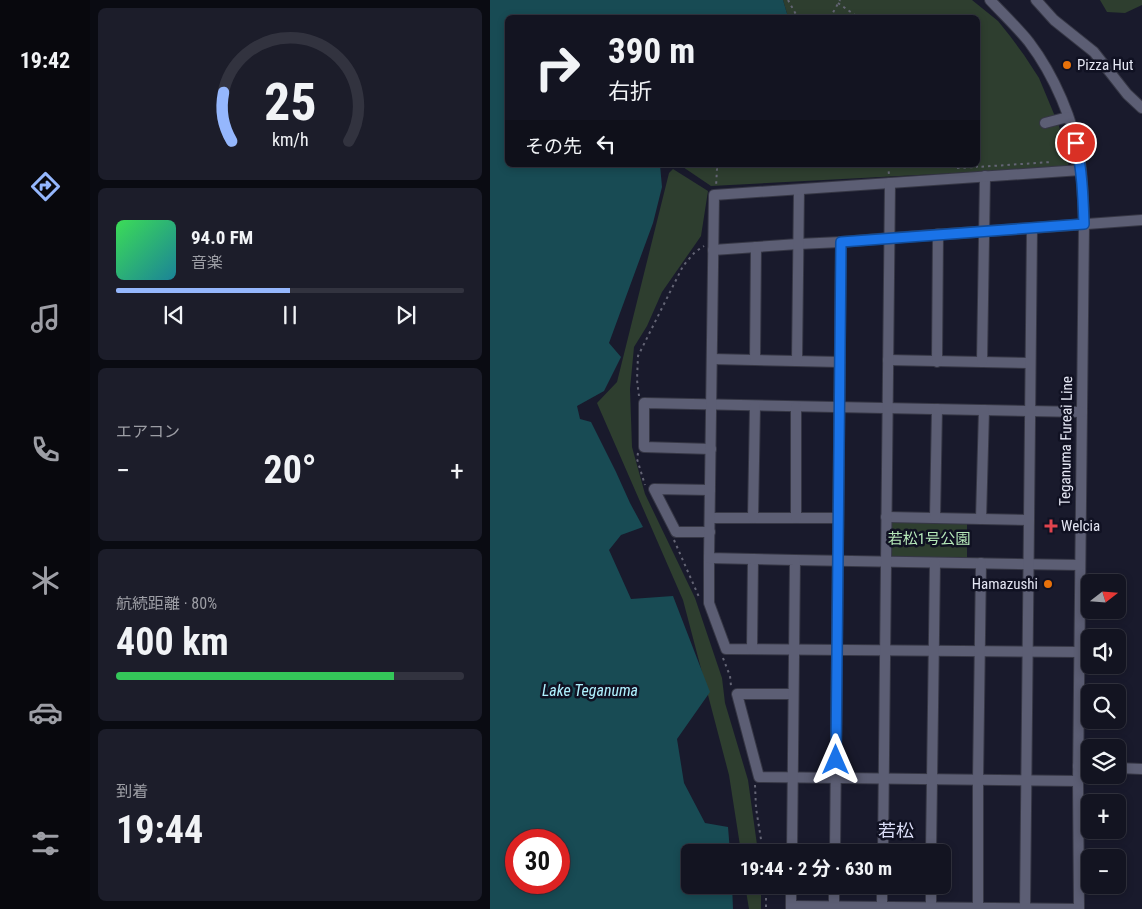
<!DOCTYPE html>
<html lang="ja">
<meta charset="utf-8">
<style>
body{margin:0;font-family:"Roboto Condensed","Noto Sans JP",sans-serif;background:#1c1d2a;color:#f1f3f6;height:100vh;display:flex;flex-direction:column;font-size:19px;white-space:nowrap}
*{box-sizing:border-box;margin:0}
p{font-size:16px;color:#9d9ea5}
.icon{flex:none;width:28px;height:28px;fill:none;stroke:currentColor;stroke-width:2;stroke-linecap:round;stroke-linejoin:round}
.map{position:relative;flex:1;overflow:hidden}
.details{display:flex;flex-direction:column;gap:8px;padding:8px;background:#0a0b12;width:400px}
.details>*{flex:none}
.guide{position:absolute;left:15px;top:15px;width:475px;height:152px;border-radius:8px;box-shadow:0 2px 8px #0003,0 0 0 1px #32333f;background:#131421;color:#f1f3f6;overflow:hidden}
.needle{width:32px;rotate:73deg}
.tools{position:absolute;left:591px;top:574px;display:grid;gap:10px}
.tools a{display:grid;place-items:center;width:45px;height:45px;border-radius:8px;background:#131421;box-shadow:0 2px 8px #0003,0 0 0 1px #32333f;font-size:25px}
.speed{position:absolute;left:15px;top:829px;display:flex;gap:10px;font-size:25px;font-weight:700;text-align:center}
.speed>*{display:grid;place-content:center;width:65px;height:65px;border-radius:50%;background:#131421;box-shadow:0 2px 8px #0003,0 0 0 1px #32333f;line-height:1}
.speed .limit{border:8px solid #d22;background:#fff;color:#111}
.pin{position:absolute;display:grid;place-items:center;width:42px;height:42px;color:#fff;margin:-21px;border:2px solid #fff;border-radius:50%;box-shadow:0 1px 5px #0007}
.me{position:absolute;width:55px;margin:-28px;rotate:0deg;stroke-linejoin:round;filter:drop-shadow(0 0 4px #0008)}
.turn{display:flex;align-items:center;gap:18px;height:105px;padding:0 20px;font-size:22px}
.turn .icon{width:65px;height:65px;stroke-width:2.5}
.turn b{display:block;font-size:35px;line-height:42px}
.then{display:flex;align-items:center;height:48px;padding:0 20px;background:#0003;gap:10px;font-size:19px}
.big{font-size:38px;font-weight:700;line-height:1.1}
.details .widget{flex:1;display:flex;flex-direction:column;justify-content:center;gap:8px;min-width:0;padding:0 18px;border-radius:8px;background:#1c1d2a}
.details .dial{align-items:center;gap:0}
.dial svg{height:130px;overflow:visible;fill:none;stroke:#32333f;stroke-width:7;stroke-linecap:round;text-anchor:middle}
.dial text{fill:#f1f3f6;stroke:none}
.song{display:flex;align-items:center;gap:15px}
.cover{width:60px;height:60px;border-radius:8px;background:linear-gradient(135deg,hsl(130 70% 55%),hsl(190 70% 35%))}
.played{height:5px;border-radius:2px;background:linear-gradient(90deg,#95b7fd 50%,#32333f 50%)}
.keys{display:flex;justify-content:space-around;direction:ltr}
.heat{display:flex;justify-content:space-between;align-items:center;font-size:28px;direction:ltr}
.charge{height:8px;border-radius:4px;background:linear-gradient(90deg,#34c759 80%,#32333f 0)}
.trip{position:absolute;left:191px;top:844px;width:270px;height:50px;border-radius:8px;background:#131421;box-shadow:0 2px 8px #0003,0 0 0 1px #32333f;font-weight:700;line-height:50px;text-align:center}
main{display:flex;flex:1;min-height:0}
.dock{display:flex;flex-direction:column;width:90px;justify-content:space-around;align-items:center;background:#08080d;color:#9d9ea5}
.dock .icon{width:35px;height:35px}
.dock .active{color:#95b7fd}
.dock b{font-size:22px;color:#f1f3f6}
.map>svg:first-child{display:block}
.green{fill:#2e3e2f}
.water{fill:#184b54;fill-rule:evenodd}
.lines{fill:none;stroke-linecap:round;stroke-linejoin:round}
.minor-casing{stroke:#363745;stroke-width:12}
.path{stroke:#646575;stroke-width:2;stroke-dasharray:2.5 4;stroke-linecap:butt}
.minor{stroke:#5c5e74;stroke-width:10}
.route-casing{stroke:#114b97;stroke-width:12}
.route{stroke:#1a73e8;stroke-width:9}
.food-dot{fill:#e8710a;stroke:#101122;stroke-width:2}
.health-dot{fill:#e0444e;stroke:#101122;stroke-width:2}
.labels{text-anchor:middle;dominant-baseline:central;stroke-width:5;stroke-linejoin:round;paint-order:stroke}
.poi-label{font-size:15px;fill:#e5e7f4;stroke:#101122;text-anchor:start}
.street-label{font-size:15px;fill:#e5e7f4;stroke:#101122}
.park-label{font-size:15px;fill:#b6e9b9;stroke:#101122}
.water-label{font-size:16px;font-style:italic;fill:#aff1fe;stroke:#101122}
.quarter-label{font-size:18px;fill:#dbdef8;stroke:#101122}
</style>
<main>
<nav class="dock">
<b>19:42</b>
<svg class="icon active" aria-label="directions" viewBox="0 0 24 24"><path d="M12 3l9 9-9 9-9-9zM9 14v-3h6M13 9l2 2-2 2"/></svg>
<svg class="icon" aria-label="music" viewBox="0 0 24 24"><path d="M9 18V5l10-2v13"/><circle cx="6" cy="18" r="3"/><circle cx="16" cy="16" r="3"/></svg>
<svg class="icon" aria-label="phone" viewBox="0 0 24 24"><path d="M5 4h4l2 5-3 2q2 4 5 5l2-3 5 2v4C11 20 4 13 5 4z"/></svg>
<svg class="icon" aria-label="climate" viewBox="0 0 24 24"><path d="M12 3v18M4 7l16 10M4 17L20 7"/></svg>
<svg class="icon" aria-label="car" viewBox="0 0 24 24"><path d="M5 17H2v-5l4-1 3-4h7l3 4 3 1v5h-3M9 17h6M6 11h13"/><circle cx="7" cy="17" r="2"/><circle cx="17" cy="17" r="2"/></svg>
<svg class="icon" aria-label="filters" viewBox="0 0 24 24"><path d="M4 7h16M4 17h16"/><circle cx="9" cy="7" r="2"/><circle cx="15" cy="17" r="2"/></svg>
</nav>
<section class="details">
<div class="widget dial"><svg viewBox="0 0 100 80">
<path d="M14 69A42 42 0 1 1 86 69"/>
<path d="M14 69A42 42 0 0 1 9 39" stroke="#95b7fd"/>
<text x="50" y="56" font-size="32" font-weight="700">25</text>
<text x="50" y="72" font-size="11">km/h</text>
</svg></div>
<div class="widget">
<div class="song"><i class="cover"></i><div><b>94.0 FM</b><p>音楽</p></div></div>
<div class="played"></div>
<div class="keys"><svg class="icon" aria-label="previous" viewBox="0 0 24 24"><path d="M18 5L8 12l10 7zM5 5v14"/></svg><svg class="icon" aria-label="pause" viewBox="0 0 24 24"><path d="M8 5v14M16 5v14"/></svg><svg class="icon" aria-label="next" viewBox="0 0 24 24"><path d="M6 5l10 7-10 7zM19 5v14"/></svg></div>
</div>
<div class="widget"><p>エアコン</p>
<div class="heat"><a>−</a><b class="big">20°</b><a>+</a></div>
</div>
<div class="widget"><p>航続距離 · 80%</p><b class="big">400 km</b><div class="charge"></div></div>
<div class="widget"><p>到着</p><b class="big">19:44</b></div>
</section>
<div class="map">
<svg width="652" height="909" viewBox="0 0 652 909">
<rect width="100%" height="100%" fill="#191a2c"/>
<g class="green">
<path d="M293,0H482L508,21L520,36L534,55L549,78L569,126L579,167L221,186L190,165H488V18L298,17Z"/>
<path d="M610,0H652V5L635,13L617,12Z"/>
<path d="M183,169L218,191L211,236L172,292L157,326L144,347L140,389L142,447L155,494L205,598L232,678L235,703L258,780L268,852H251L239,775L193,600L107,403L127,382L179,173Z"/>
<path d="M404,519L477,522V560L400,559L401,523Z"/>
<path d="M255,885H271V909H259Z"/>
</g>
<path class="water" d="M0,0H293L298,17L18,18V165H170L172,187L163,223L119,343L131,357L114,391L87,406L90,419L101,422L126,472L140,503L153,527L131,535L119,550L141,599L183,596L220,692L187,739L194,783L215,823L238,827L240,852H200V885H242L243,909H0ZM26,840H69V882H26Z"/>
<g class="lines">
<defs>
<g id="minor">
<path d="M500,0C513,14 527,27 539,42C564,75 584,121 590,162C593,182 593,203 594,224L588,781L589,909"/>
<path d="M546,0L564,20L604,52L637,94L652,108"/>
<path d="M555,123L578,117"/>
<path d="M223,250L308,244L351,242"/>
<path d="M222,359L350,362"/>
<path d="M265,360L266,247"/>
<path d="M398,360L540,363"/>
<path d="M307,361L309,190"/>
<path d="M447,362L448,234"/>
<path d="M492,362L495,176"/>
<path d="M221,449L154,447V403L592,412"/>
<path d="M396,517L539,520"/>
<path d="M220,518H348"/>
<path d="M263,518L265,406"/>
<path d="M306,518V407"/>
<path d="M445,518L447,409"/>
<path d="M491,519L494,410"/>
<path d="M220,532H186L164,489L220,490"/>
<path d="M219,558V603L236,649L589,652"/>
<path d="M305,560L590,565"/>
<path d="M262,649L263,559"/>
<path d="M303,694H247L269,777L588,781"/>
<path d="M588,766L600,767"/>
<path d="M628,768L652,769"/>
<path d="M302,852L305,560L219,558L224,195L591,170"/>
<path d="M345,852L351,242L400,238L542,228"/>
<path d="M393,852L400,183"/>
<path d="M441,852L445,563"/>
<path d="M301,906L589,909"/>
<path d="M301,909V885"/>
<path d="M344,909V885"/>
<path d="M392,909V885"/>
<path d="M441,909V885"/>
<path d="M488,909V780L491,563"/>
<path d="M535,909L542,228L652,220"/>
</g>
</defs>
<use href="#minor" class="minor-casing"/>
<g class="path">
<path d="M298,0L308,18"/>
<path d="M348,3L369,18"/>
<path d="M340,18L350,0"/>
<path d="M221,165L227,169L226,187"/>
<path d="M398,165L399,175"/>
<path d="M487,165V167L561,162"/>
<path d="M467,168L487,167"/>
<path d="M149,396L147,380L148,356L193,266L205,252L214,246"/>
<path d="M148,453L147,459L155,485"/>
<path d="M184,540L209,597"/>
<path d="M233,658L240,676L241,686"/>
<path d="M265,785L266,808L273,852"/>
<path d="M276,885V909"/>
</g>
<use href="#minor" class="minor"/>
</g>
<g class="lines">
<defs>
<path id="route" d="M346,760L351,242L594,224C593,196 592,170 586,143"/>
</defs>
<use href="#route" class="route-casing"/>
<use href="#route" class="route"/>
</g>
<g class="food-dot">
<circle cx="577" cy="65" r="5"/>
<circle cx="558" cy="584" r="5"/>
</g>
<path class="health-dot" d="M558.5 518.5h5v5h5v5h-5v5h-5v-5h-5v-5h5z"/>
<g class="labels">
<g class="poi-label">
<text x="587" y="65">Pizza Hut</text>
<text x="571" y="526">Welcia</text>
<text x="548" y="584" text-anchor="end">Hamazushi</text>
</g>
<g class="street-label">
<text transform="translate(576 441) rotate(-89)">Teganuma Fureai Line</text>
</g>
<g class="park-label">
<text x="439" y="539">若松1号公園</text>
</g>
<g class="water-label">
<text x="100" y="690">Lake Teganuma</text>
</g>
<g class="quarter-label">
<text x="406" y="830">若松</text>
</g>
</g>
</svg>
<div class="tools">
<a><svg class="needle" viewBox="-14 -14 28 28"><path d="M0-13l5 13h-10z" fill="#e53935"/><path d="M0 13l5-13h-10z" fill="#9d9ea5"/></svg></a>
<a><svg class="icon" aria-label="sound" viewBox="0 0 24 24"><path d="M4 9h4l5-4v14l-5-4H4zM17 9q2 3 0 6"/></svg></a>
<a><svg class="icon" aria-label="search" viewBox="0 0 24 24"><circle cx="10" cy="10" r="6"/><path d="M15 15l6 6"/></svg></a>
<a><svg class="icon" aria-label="layers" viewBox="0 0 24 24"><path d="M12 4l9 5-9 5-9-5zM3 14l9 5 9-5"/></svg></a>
<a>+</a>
<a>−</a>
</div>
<div class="speed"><div class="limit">30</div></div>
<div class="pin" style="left:586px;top:143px;background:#d93025"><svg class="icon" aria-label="arrive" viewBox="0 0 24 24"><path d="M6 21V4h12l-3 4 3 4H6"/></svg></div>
<svg class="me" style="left:346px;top:760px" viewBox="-20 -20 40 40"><path d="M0-17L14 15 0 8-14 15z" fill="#1a73e8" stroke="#fff" stroke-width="4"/></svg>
<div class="trip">19:44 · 2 分 · 630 m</div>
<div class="guide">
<div class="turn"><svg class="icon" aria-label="right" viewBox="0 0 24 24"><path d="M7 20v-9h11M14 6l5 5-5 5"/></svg><div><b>390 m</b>右折</div></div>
<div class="then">その先<svg class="icon" aria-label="left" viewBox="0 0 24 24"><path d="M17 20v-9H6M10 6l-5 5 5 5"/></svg></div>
</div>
</div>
</main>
